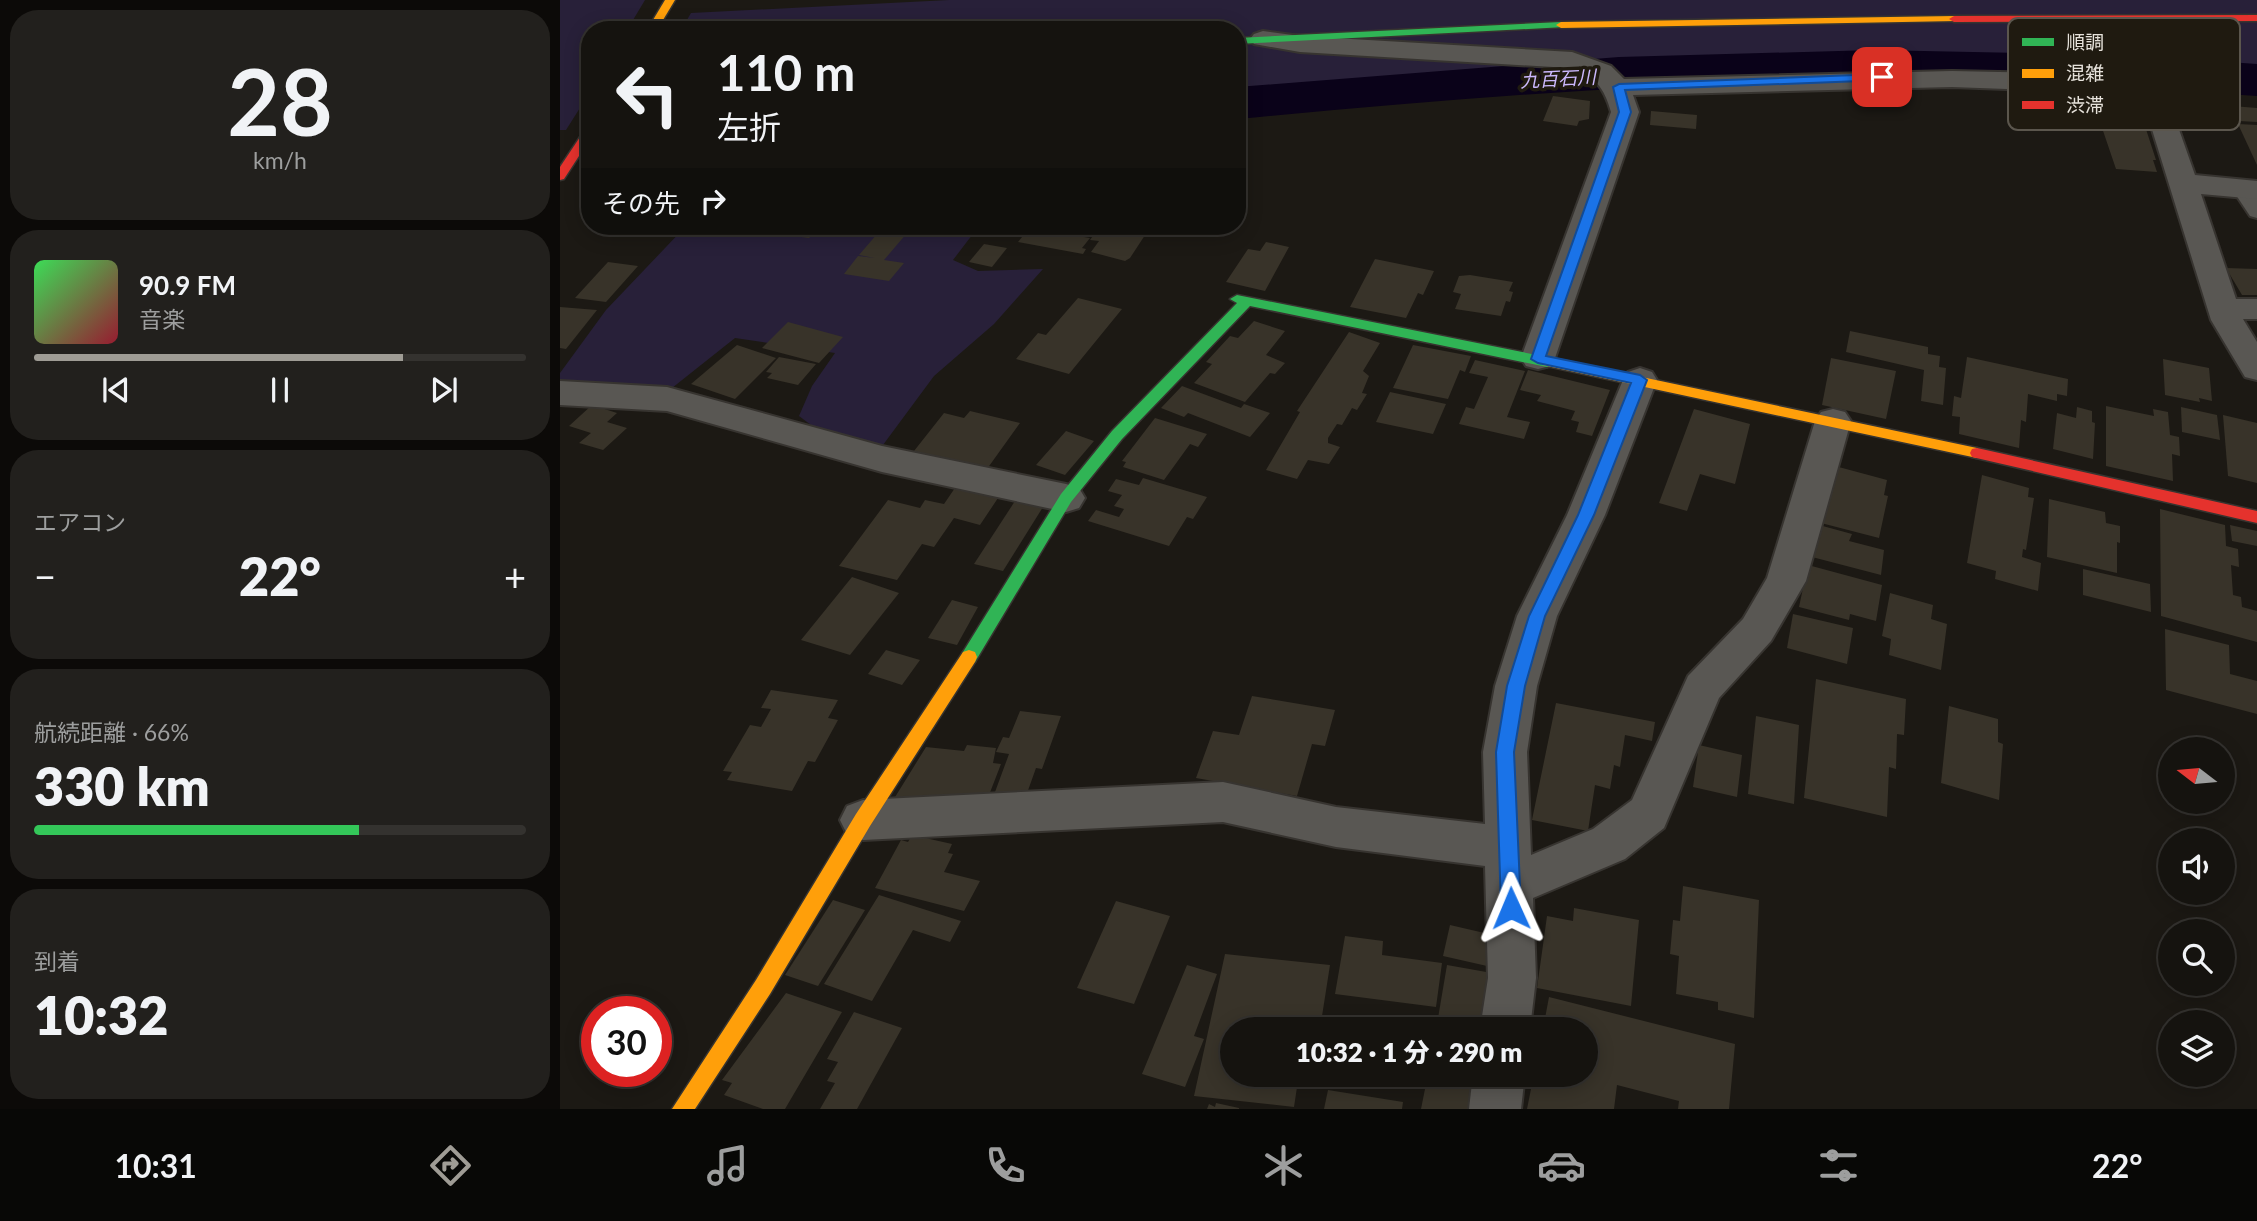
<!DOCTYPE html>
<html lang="ja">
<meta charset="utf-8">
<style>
body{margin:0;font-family:Lato,"Noto Sans JP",sans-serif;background:#22201d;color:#f1f3f6;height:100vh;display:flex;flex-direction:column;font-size:26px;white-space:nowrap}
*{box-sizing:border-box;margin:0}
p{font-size:23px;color:#9d9e9e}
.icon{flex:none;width:38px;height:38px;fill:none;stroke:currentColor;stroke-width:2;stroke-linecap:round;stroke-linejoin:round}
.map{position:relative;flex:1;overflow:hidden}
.details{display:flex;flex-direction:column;gap:10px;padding:10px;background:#0c0a08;width:560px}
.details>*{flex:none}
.guide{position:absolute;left:21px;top:21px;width:665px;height:214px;border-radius:28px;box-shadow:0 4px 18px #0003,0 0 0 2px #34322f;background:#15130f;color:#f1f3f6;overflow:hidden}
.needle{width:46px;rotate:286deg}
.buttons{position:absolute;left:1598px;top:737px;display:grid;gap:14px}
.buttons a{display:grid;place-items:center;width:77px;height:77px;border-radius:50%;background:#15130f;box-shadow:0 4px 18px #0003,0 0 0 2px #34322f;font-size:35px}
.speed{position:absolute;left:21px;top:996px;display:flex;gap:14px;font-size:35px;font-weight:700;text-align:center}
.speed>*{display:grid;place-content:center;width:91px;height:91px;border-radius:50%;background:#15130f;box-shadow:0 4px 18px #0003,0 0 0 2px #34322f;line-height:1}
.speed .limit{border:10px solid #d22;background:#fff;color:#111}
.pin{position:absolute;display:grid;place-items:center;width:60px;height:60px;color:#fff;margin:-30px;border-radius:14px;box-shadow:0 4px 10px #0006}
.me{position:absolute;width:77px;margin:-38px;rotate:359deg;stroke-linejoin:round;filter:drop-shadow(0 0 5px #0008)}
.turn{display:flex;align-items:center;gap:24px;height:147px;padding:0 21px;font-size:32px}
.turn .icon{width:91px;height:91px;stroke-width:2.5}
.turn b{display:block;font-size:49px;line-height:60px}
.then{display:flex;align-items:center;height:66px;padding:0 21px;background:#0003;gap:14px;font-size:26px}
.big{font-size:52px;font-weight:800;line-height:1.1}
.details .tile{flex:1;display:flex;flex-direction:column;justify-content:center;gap:10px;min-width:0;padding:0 24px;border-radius:28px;background:#22201d}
.details .dial{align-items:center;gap:0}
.dial b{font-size:91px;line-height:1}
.song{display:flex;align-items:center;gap:21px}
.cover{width:84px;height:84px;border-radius:10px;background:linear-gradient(135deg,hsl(130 70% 55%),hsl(350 70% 35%))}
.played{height:7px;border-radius:4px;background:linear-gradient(90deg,#9f9c95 75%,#34322f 75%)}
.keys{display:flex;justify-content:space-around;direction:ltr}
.heat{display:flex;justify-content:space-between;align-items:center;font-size:38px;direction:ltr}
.charge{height:10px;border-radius:5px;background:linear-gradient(90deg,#34c759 66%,#34322f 0)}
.trip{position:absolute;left:660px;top:1017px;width:378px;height:70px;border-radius:35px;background:#15130f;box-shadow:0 4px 18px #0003,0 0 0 2px #34322f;font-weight:800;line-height:70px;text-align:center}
.tabs{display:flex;height:112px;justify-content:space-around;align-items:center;background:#080806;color:#9d9e9e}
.tabs .icon{width:49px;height:49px}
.tabs .current{color:#9f9c95}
.tabs b{font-size:32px;color:#f1f3f6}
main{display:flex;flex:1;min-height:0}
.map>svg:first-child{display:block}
.green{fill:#282039}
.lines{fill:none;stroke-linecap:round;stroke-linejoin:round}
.river{fill:#0a0219;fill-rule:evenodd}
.building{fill:#383329}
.lane-casing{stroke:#373430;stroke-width:4}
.street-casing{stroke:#373430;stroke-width:4}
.fast-casing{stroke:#373430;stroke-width:3}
.slow-casing{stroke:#373430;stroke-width:3}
.jam-casing{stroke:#373430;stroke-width:3}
.lane{fill:#595753;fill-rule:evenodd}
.street{fill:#595753;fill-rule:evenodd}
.fast{fill:#30b455;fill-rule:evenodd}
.slow{fill:#ff9f0a;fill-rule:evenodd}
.jam{fill:#e5322d;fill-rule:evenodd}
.route{fill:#1a73e8;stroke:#114b97;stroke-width:2}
.labels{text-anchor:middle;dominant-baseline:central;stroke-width:7;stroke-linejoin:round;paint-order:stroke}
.far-water-label{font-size:19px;font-style:italic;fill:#cbb8fd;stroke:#1f1a10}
.key{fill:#1f1a10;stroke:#5b564d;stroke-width:2}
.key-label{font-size:19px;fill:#e6e2db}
</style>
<main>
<section class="details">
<div class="tile dial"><b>28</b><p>km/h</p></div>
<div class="tile">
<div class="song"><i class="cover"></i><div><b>90.9 FM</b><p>音楽</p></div></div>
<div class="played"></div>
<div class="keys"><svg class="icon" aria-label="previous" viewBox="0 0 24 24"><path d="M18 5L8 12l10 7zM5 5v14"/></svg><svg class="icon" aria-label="pause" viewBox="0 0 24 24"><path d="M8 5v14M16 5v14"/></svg><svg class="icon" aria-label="next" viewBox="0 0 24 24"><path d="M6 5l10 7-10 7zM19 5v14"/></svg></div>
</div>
<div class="tile"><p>エアコン</p>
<div class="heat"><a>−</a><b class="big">22°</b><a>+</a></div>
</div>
<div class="tile"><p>航続距離 · 66%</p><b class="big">330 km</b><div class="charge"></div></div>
<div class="tile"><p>到着</p><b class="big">10:32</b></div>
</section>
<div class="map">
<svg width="1697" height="1109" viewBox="0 0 1697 1109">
<rect width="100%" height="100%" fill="#1c1914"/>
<g class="green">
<path d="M0,0H85L67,30H30V92L6,130H0Z"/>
<path d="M389,0H1697V74L1439,59L1072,58L677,89V30H121L131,13Z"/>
<path d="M126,226H419L393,260L418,271L483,269L434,324L374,376L320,449L259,431L239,416L252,386L275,353L175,338L112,388L95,392L0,379V373L46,310Z"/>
</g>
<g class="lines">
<path class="river" d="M1314,50L1569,55L1697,64V96C1570,87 1444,81 1316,81C1103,81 890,99 677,119V87L1059,57Z"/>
</g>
<g class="building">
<path d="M993,96L1030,101L1029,119L1019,121L1017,126L983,121Z"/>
<path d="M1672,106L1697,108V122L1679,121Z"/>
<path d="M1091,111L1137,115L1136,129L1090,125Z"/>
<path d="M1539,119L1584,123L1596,160H1593L1597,172L1556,169Z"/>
<path d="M1678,124L1697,125V165Z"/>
<path d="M234,226H260L249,238L226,235Z"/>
<path d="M324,226H353L324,260L344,263L329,281L284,274L298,256L315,258L299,255Z"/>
<path d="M471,226H492L491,228L508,231L505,234L530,238L522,248L526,249L523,254L458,242Z"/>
<path d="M540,226H591L570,258L565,261L531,252L539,241L530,240Z"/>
<path d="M706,242L729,247L705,291L666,282L688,249L700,251Z"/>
<path d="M424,244L447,248L432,267L409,262Z"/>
<path d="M815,259L874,271L863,295L858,293L846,318L790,307Z"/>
<path d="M48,262L78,266L46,302L15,298Z"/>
<path d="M1666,268L1697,269V295H1682Z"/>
<path d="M910,275L953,282L949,291L953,292L950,302L946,301L941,316L895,309L901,294L893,292L899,276Z"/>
<path d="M518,298L562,309L509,374L456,359L478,333L486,335Z"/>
<path d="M0,307L37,310L6,349L0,348Z"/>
<path d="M694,321L725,331L706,355L725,363L715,374L710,373L685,402L634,383L652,364L646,362L670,336L678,338Z"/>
<path d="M228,322L283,337L259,363L202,348Z"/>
<path d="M1290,331L1368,347V354L1380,356L1379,367L1386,368L1383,405L1361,401L1364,370L1286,352Z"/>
<path d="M789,332L820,343L803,371L809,376L802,393L807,394L797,410L792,408L782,425L777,424L768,438V443L780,447L769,464L748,460L737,479L706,470L740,412L737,411Z"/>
<path d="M177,345L216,358L175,399L131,384Z"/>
<path d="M853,345L911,356L905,372L900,370L888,399L833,388Z"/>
<path d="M219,357L256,364L238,385L207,378L212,373L206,372Z"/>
<path d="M1407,357L1508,379L1507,396L1497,394V401L1468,394L1466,422L1461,420L1459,448L1399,434L1400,417L1392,416L1394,396L1401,398Z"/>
<path d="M1271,358L1336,371L1326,419L1262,405Z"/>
<path d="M1603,359L1649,368L1652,401L1639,398L1640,402L1605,395Z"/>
<path d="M915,360L965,371L947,417L970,422L964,439L899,424L906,407L914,409L928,377L909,373Z"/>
<path d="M968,370L1050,390L1032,436L1016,432L1019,422L1011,420L1015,411L977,401L981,395L960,390Z"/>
<path d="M622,386L681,408L684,404L710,413L690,437L628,413L624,417L601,408Z"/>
<path d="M830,392L886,404L873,434L816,422Z"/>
<path d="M32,405L57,413L47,422L67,428L43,450L19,443L31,433L9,426Z"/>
<path d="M1546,406L1594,416L1593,409L1608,412L1610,435L1619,437L1620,456L1612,454L1613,481L1546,466Z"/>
<path d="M1517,407L1532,411V422L1535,423L1533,459L1493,449L1497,413L1516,418Z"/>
<path d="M1621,407L1657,415L1660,440L1622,432Z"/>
<path d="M1134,409L1190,424L1175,484L1140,474L1127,511L1099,503Z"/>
<path d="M410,411L460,423L427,469L354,451L384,413L404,418Z"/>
<path d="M1663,415L1697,423V483L1668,476Z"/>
<path d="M595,418L647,434L638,447L630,444L604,480L563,467L566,462L562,461Z"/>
<path d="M506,431L534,441L505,475L476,465Z"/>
<path d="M1275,466L1327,480L1324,495L1328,496L1319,538L1261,523Z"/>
<path d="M1422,475L1469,488L1468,497L1474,498L1466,550L1463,549L1462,557L1481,563L1478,591L1435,579L1436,571L1407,563Z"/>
<path d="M583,478L647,497L633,519L627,517L609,546L528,521L536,510L559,517L564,509L554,506L562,495L548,491L556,479L579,485Z"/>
<path d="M397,485L440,495L420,525L394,518L374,547L362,544L337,580L279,566L328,500L360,508L365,500L384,504Z"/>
<path d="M1489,499L1545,512L1546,523L1560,526V543L1557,542V573L1487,557Z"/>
<path d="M455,501L483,507L443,571L414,564Z"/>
<path d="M1600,509L1665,525L1666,546L1678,549L1679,567L1671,565L1673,595L1681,597L1682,607L1697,611V642L1601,616Z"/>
<path d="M1259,525L1292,534L1289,541L1324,550L1321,575L1252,557Z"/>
<path d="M1670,525L1697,531V546L1672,541Z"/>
<path d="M1248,565L1322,585L1316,621L1290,614L1289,620L1239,607Z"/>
<path d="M1523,569L1590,584L1591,612L1523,595Z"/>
<path d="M292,577L339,593L290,655L241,640Z"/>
<path d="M1330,593L1373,605L1371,619L1387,624L1381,670L1329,655L1331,639L1322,636Z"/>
<path d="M392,600L418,607L397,645L368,638Z"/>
<path d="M1233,614L1293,628L1287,664L1227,648Z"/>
<path d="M1605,629L1669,645L1670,674L1697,681V714L1606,690Z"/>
<path d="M326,650L360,660L342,685L308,674Z"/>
<path d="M1256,679L1346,699L1344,735L1337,734L1336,769L1329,767L1327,817L1244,798Z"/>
<path d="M211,690L278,700L268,718L278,720L255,762L248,761L232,791L167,780L172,772L163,771L190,725L201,727L211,709L201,708Z"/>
<path d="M692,696L775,710L765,746L752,744L737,796L636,778L653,731L679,735Z"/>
<path d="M996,703L1095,722L1092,741L1065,735L1060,767L1054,765L1050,789L1035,785L1028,831L972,820Z"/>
<path d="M1389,706L1438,719V742L1443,744L1439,800L1381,783Z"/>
<path d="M460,711L501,716L482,769L476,768L466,796L435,792L449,754L436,752L443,737L449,738Z"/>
<path d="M1196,716L1239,725L1234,804L1188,794Z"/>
<path d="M407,745L436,748L433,763L441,764L424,808L332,802L366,747L404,751Z"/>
<path d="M1139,745L1182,755L1177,797L1133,787Z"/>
<path d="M352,835L392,844L388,853L393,854L384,872L420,881L404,911L315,888L341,840L348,842Z"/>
<path d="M1123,886L1199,900L1194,1018L1158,1010V1002L1116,994L1119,956L1110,954L1113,920L1120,921Z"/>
<path d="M319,895L401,921L390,942L353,930L312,1001L264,984Z"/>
<path d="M273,900L305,910L258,986L225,975Z"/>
<path d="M556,901L610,916L574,1004L517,988Z"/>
<path d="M1014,908L1079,920L1071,1006L977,988L987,916L1013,921Z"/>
<path d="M890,925L933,935L927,966L883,956Z"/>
<path d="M785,936L823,941L822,955L882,963L876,1007L775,994Z"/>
<path d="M665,954L770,965L760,1029H672V1074H739L734,1107L634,1096Z"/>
<path d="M627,965L657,974L634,1036L644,1039L625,1087L582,1074Z"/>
<path d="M887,965L932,973L923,1029L877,1024Z"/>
<path d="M226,993L282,1012L225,1109H203L164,1095L172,1083L162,1080Z"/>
<path d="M989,997L1175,1044L1169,1109H1118L1119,1101L1057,1085L1054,1109H967L974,1074H1026V1029H983Z"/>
<path d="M294,1012L342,1028L297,1109H260L275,1083L267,1081L278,1062L267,1059Z"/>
<path d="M868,1074H917L911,1109H861Z"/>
<path d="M768,1090L843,1102L842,1109H764Z"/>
<path d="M656,1103L679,1108V1109H647L649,1104L655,1107Z"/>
</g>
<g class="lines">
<defs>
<path id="lane" d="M1681,183L1688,185L1697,198V218L1690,216L1672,189Z"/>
<g id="street">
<path d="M703,31L740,36L1012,52L1051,66L1064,79L1392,71L1525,74L1602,81L1635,175L1697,181V199L1641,194L1676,299H1697V319H1683L1697,342V380L1685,377L1651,320L1581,94L1392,87L1073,95L1079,112L995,358L990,366L978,369L966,366L961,358L1051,112C1044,87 1035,76 1010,68L740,52L694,44L690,39L694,34Z"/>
<path d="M1080,368L1092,372L1097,380L1045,515L997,616L977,686L967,752L971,855L1033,829L1072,800L1128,676L1183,619L1207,578L1255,421L1261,412L1273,409L1285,412L1291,421L1246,581L1211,641L1159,698L1104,828L1065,859L973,898L976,978L970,1029H920L928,978L925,866L776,847L663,822L303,840L287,834L280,820L287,806L303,800L663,782L776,807L925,824L923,752L935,686L957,616L1007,515L1063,380L1068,372Z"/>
<path d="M0,381L107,387L322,446L506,484L519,488L525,498L519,508L506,512L322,472L107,411L0,405Z"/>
<path d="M913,1074H965L961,1109H909Z"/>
</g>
<g id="fast">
<path d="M1001,22L1005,23V27L677,44V38Z"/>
<path d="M677,295L987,357L994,362L987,367L690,306L562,439L511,502L415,662L409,664L403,662L401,657L403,652L501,494L552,431L677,303L670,299Z"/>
</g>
<g id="slow">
<path d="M105,0H115L97,30H87Z"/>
<path d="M1394,16L1398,17V21L1001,28L996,25L1001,22Z"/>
<path d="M987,357L1417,448L1424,453L1417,458L982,365L980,362L982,359Z"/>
<path d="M409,650L415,652L417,657L415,662L310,826L210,994L135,1109H112L196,980L296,814L403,652Z"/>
</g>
<g id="jam">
<path d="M1697,15V21L1394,22L1389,19L1394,16Z"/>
<path d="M30,127V139L4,179L0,180V167L26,128Z"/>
<path d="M1417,448L1697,511V523L1412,457L1410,453L1412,449Z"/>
</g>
</defs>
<use href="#lane" class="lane-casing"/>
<use href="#street" class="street-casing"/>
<use href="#fast" class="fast-casing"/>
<use href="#slow" class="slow-casing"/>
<use href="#jam" class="jam-casing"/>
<use href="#lane" class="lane"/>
<use href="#street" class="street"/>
<use href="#fast" class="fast"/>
<use href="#slow" class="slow"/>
<use href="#jam" class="jam"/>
</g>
<path class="route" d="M1322,74L1326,75V80L1065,90L1071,112L986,356L1080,375L1087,380L1034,515L985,616L965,686L954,752L961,908L958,915L951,917L944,915L941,908L936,752L947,686L969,616L1018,515L1071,383L978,363L971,359L1059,112L1053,87L1059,84Z"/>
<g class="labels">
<g class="far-water-label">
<text transform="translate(998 78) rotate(-3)">九百石川</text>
</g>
</g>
<rect x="1448" y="18" width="232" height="112" rx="10" class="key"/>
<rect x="1462" y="38" width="32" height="8" fill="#30b455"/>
<rect x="1462" y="69" width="32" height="9" fill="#ff9f0a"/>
<rect x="1462" y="101" width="32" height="8" fill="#e5322d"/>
<g class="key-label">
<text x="1506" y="49">順調</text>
<text x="1506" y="80">混雑</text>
<text x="1506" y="112">渋滞</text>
</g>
</svg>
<div class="buttons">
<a><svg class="needle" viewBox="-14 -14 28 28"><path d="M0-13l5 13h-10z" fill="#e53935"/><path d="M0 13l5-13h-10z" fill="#9d9e9e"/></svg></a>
<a><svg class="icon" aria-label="sound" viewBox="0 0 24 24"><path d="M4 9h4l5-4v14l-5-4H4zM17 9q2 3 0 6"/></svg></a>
<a><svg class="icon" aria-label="search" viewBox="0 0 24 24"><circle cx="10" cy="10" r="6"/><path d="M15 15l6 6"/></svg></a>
<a><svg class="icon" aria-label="layers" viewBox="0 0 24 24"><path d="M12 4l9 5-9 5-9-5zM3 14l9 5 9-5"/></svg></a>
</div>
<div class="speed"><div class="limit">30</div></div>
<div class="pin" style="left:1322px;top:77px;background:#d93025"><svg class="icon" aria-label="arrive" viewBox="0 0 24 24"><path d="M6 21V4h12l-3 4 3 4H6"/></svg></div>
<svg class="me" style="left:951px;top:908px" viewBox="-20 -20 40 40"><path d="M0-17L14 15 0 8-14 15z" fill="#1a73e8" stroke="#fff" stroke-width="4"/></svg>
<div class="trip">10:32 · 1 分 · 290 m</div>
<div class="guide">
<div class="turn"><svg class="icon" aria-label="left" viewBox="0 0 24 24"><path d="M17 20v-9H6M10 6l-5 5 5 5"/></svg><div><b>110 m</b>左折</div></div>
<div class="then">その先<svg class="icon" aria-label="right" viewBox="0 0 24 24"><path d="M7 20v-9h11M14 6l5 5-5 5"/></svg></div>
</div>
</div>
</main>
<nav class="tabs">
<b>10:31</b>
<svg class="icon current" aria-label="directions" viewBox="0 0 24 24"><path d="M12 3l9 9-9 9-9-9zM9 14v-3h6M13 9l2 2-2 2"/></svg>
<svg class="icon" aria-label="music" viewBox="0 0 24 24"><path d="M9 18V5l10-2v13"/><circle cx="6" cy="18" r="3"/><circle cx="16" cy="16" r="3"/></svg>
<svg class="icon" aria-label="phone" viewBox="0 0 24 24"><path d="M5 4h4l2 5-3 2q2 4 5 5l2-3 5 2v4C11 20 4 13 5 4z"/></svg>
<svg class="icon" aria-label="climate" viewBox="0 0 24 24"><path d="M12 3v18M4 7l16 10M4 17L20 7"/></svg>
<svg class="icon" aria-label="car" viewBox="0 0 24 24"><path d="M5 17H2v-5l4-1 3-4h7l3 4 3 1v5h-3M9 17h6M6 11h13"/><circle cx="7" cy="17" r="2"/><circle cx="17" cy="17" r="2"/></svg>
<svg class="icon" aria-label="filters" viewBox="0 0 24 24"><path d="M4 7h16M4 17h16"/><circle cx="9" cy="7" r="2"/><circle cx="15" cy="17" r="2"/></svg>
<b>22°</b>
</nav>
